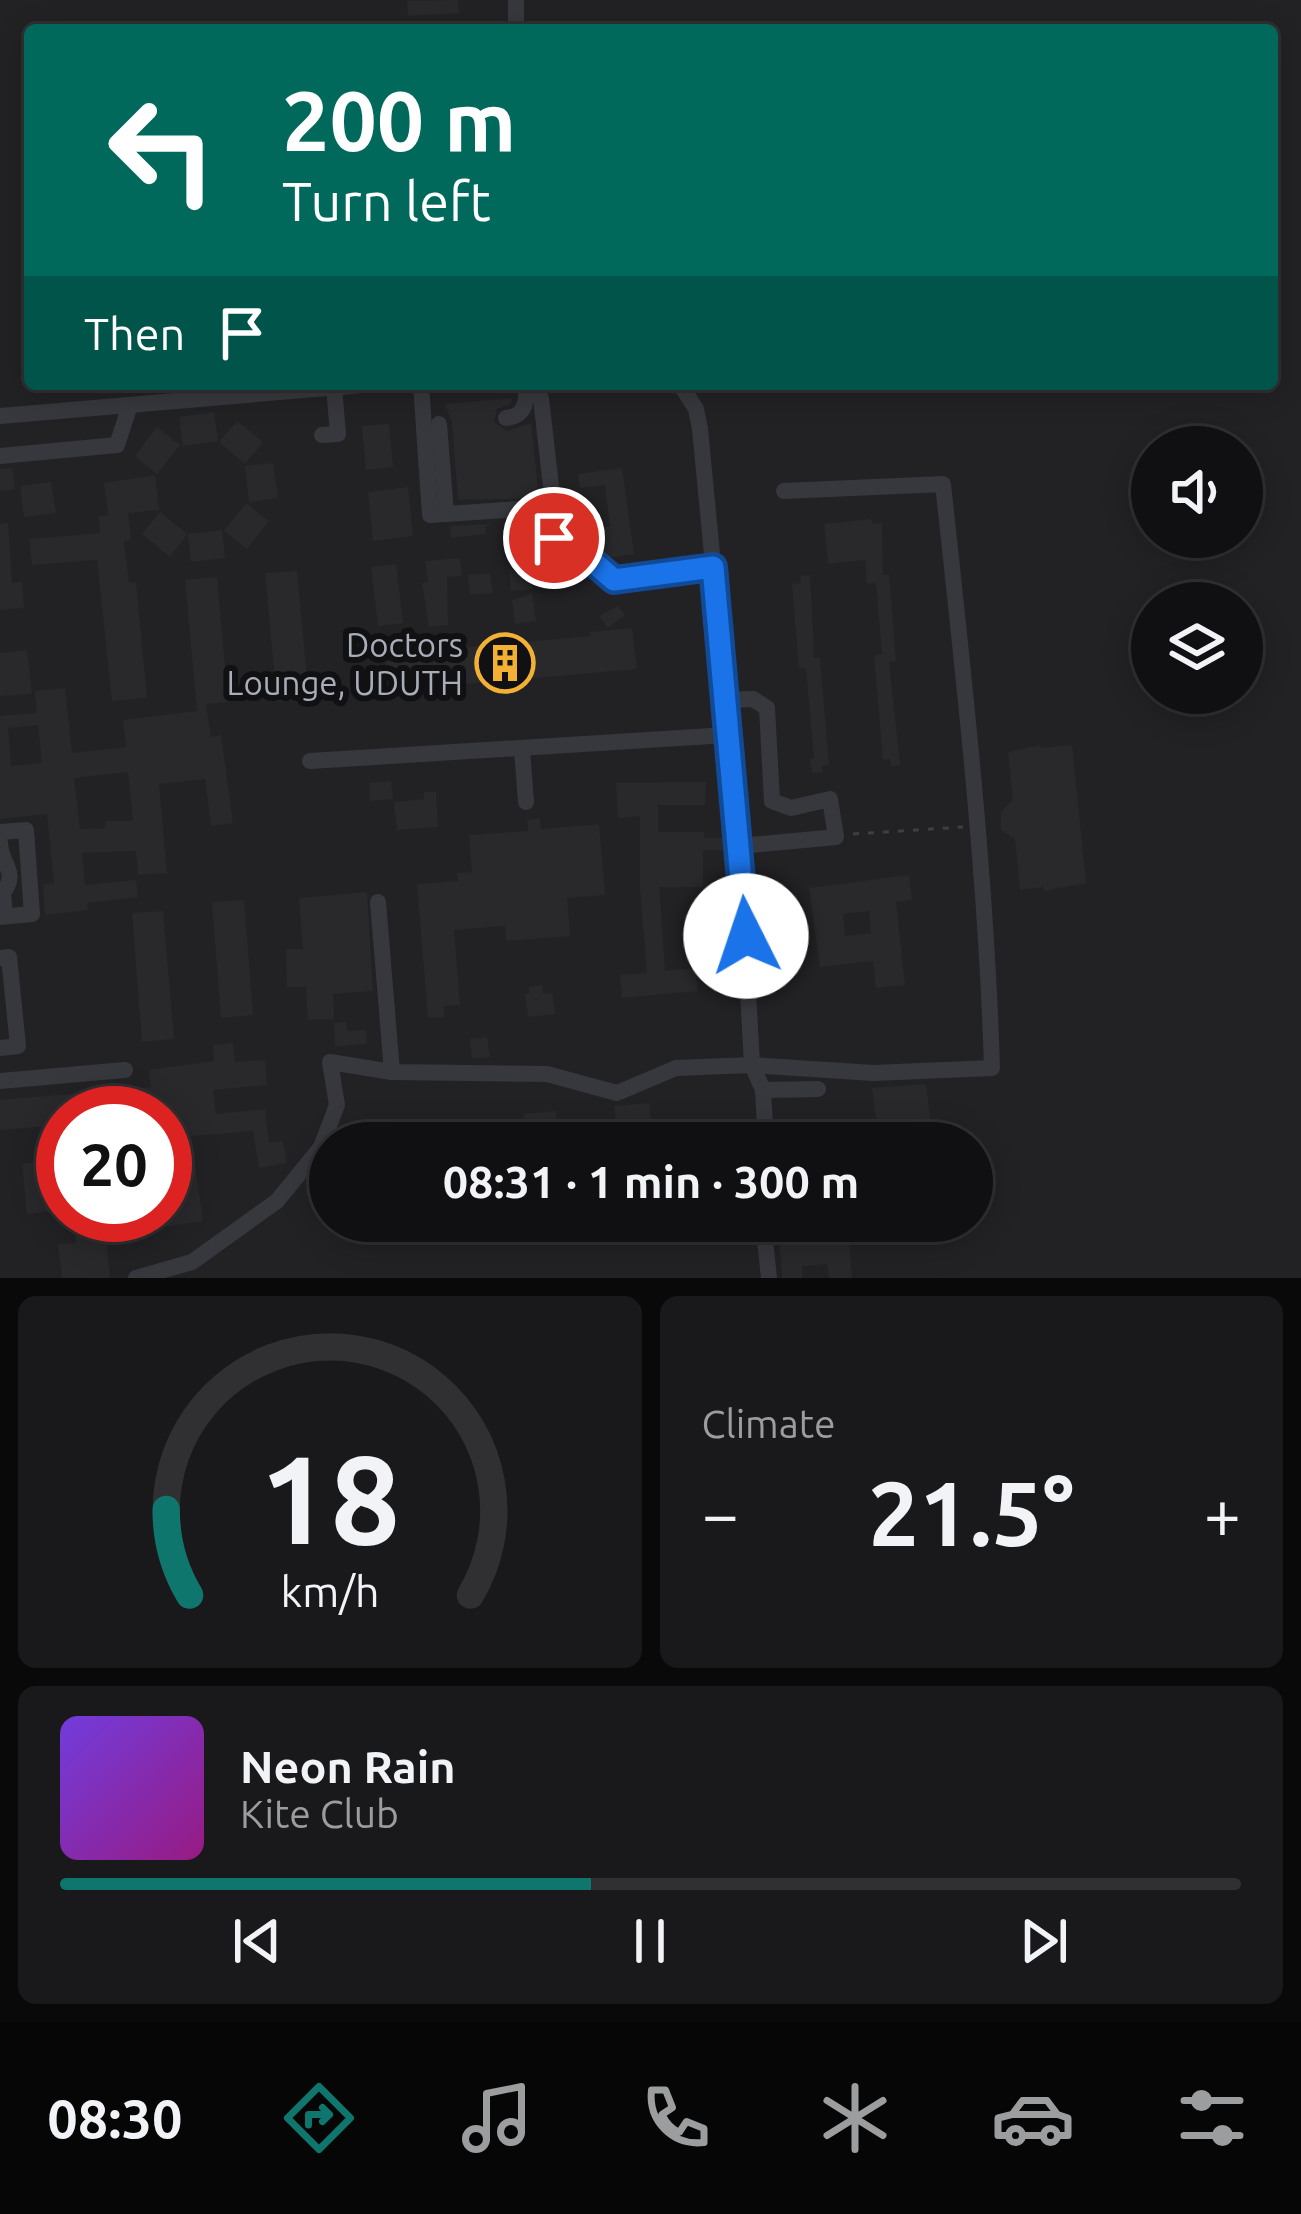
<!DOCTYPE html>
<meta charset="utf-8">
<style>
body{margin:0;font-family:Ubuntu,sans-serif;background:#19191b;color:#f1f3f6;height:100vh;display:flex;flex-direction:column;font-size:45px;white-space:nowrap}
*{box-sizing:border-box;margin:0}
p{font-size:39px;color:#9c9d9f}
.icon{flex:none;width:66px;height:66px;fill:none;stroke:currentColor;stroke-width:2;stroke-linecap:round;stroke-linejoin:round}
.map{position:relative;height:1278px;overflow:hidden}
.details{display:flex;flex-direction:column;gap:18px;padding:18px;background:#09090a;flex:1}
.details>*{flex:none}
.banner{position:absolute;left:24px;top:24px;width:1254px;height:366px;border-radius:12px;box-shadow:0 6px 30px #0003,0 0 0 3px #303032;background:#00695c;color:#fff;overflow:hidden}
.fabs{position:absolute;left:1131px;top:426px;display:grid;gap:24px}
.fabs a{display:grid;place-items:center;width:132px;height:132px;border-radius:50%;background:#101012;box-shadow:0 6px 30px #0003,0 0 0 3px #303032;font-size:60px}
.speed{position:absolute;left:36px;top:1086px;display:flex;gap:24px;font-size:60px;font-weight:700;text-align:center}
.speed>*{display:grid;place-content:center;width:156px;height:156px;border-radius:50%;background:#101012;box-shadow:0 6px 30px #0003,0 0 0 3px #303032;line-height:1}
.speed .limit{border:18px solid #d22;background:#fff;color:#111}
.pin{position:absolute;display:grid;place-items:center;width:102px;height:102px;color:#fff;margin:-51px;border:6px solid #fff;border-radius:50%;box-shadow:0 3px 12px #0007}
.me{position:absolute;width:132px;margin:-66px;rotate:356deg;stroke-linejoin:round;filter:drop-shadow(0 0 9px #0008)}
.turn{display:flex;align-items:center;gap:42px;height:252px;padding:0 60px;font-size:54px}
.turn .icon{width:156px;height:156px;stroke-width:2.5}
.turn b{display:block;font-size:84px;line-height:102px}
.then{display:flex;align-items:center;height:114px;padding:0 60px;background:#0003;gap:24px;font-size:45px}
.big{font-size:90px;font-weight:700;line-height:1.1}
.details .widget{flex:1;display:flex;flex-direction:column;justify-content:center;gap:18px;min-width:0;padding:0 42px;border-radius:18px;background:#19191b}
.details .dial{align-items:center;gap:0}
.dial svg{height:312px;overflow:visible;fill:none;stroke:#303032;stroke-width:7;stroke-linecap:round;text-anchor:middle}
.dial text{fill:#f1f3f6;stroke:none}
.song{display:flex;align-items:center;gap:36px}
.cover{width:144px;height:144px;border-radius:18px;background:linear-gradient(135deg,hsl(260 70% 55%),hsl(310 70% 35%))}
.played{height:12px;border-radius:6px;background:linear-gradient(90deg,#0f766e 45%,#303032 45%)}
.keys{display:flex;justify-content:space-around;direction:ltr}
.heat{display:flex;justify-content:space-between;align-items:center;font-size:66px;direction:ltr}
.details .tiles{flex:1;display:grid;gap:18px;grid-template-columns:1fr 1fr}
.widget:last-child{grid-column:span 2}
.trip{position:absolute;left:309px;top:1122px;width:684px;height:120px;border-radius:60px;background:#101012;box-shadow:0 6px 30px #0003,0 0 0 3px #303032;font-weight:700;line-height:120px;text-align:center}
.tab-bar{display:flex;height:192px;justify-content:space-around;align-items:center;background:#060607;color:#9c9d9f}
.tab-bar .icon{width:84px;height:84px}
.tab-bar .on{color:#0f766e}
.tab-bar b{font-size:54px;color:#f1f3f6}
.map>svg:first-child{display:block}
.built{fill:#222225;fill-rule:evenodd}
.building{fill:#29292c;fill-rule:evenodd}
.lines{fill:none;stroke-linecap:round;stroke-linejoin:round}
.path{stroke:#3d3f44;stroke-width:3;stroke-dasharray:6 9;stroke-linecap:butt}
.minor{stroke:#37383d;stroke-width:16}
.route-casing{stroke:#114b97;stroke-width:30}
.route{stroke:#1a73e8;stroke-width:21}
.labels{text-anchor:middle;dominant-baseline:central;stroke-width:12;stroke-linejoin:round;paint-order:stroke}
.poi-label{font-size:33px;fill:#a8adb8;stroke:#111113;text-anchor:end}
</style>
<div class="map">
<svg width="1301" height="1278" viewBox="0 0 1301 1278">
<rect width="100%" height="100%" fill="#161618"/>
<path class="built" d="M0,0H1301V1278H0ZM30,30H1272V384H30ZM1152,447H1242V537H1152ZM1152,603H1242V693H1152ZM63,1113H165V1215H63ZM330,1143H972V1221H330Z"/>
<g class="building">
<path d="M458,0L459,13L408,16L407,1Z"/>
<path d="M513,398L510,404L497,409L494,422L507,431L531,423L539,498L458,500L452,423L445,404Z"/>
<path d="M214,412L218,441L183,446L179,417Z"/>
<path d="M237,421L263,442L245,464L219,442Z"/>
<path d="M389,424L393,467L366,470L362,426Z"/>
<path d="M157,427L180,445L157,474L135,456Z"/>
<path d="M273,463L278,498L249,502L245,466Z"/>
<path d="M12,468L15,489L0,491V469Z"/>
<path d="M622,468L634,554L608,558L593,545L590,529L610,526L605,485L580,488L578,474Z"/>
<path d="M155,475L159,510L128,513L131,540L124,541L129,583L136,582L147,698L112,701L97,560L32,565L29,539L100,533L99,516L108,515L104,483Z"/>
<path d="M51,482L56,513L24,517L20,486Z"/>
<path d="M408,487L413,536L373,541L368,492Z"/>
<path d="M246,503L269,521L247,549L224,531Z"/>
<path d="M160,512L187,534L170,557L142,534Z"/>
<path d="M871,519L872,524L882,523L883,575H889L896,661L889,662L900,765L891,766L890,759L883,760L874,655L882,654L876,583L867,584L865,560L828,564L824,524Z"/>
<path d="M8,523L12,583L22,582L24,608L0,610V524Z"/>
<path d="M494,524L485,527L486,534L451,538L450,526Z"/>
<path d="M222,530L225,558L191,562L188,534Z"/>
<path d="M460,558L462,576L447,577L448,625L429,627L422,583H428L425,561Z"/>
<path d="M396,564L403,623L378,626L371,567Z"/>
<path d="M529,567L532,589L511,591L509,569Z"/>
<path d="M297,571L309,699L277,702L265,573Z"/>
<path d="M490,573L493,593L470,595L468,575Z"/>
<path d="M810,575L814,658H820L829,765L822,766L823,772L812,773L810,759H814L806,668H799L792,584L801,583L800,576Z"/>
<path d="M217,577L228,702L206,704L211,737L221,735L233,823L211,826L205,779L159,784L167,873L138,875L136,851L82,853L85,885L136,880L138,897L87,903L88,910L45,915L43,884L54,883L47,814L0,819V716L37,713L35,691L65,688L72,753L126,747L123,720L197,711L185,580ZM38,725L42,763L11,766L8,728ZM128,772L133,821H105V828L80,829L74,778Z"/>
<path d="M532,594L536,621L515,624L512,600Z"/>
<path d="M618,606L625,615L608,628L599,616Z"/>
<path d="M632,628L637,669L388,691L385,662L427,658L426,651L591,636L590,632Z"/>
<path d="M27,650L32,694L0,696V653Z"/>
<path d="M1040,745L1041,748L1072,745L1086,883L1044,891V887L1020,890L1015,839L1001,830V812L1013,800L1008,752Z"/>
<path d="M391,781L393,799L370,801L369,783Z"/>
<path d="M706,782L705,805H658V832H704V838H725V850H703V887H659L665,971L695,968L698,991L622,998L620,975L647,973L640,887V816L618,818L616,783Z"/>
<path d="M424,792H436L438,827L397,830L394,802L424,799Z"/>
<path d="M540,818L541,829L599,824L605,895L567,898L570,936L506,941L505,926L454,930L460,1005L444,1006V1017L428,1018L417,884L458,881L457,873L472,872L469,835L528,831L527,820Z"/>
<path d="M909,875L912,900L896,902L905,985L876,988L873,961L820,967L809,888ZM869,911L871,933L845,936L843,914Z"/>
<path d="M367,892L373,991L333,994L334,1019L308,1020L306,987H287L286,949H303L299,898Z"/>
<path d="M244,900L253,1015L221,1018L212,902Z"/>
<path d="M163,911L174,1039L142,1042L132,913Z"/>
<path d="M542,985L543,994L552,993L555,1014L528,1017L525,994H529V987Z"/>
<path d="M346,1022L347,1031L366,1030L367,1044L335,1046L334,1023Z"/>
<path d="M487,1037L490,1057L472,1059L470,1039Z"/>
<path d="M233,1043L235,1062L265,1060L267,1085L213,1090L216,1114L265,1109L269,1143L283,1141L287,1163L259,1168L253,1131L191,1136L203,1221L155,1228L153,1215H165V1155L183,1153L180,1122L165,1123V1113H63V1125L0,1130V1100L151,1087L149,1070L214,1061L213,1045Z"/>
<path d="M926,1084L933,1143H879L872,1088Z"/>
<path d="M649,1103L653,1143H618L614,1106Z"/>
<path d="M556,1111L559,1143H527L524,1114Z"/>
<path d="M463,1125H496L498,1143H464Z"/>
<path d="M385,1126L386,1143H353L352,1129Z"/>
<path d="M63,1160V1210L27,1214L22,1164Z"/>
<path d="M535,1221H576V1228L537,1232Z"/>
<path d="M848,1227L852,1278H829L827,1264L802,1266V1278H782L779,1236Z"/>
<path d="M105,1228L110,1278H62L58,1244L76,1243L75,1230Z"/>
</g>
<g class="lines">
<path class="path" d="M853,834L963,827"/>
<g class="minor">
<path d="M516,30V0"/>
<path d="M421,384L430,515L521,509L543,521L555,537"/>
<path d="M680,384L696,409L700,429L740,846L752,1065L763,1090L766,1143"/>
<path d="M526,385L541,398L556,530L614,580L713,567"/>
<path d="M0,416L374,384"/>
<path d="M506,418C526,416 527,401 526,384"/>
<path d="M439,424L446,514"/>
<path d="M322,435L338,434L334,387"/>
<path d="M0,456L117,445L130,405"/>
<path d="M724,700L753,699L767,708L772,801L791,808L830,799L836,837L740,846"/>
<path d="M522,749L526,802"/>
<path d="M310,761L727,735"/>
<path d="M0,832L26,830L32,914L0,917"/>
<path d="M0,843C1,865 19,871 3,893L5,916"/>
<path d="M378,902L392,1072"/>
<path d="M0,958L9,957L18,1046L0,1048"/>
<path d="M0,1081L125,1070"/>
<path d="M763,1090L818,1089"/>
<path d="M763,1221L769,1278"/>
<path d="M764,1225L792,1221"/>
<path d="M136,1278L192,1262L277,1201L321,1147L337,1105L330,1062L392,1072L547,1074L617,1093L676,1068L752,1065L873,1073L992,1068C986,872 964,679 943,484L784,491"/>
</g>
</g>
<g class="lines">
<defs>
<path id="route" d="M554,538L560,533L614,580L713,567L746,936"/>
</defs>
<use href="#route" class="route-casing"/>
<use href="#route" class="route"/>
</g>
<defs>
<symbol id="building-ring" viewBox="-11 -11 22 22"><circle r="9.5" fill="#111113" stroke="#f2b134" stroke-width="1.5"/><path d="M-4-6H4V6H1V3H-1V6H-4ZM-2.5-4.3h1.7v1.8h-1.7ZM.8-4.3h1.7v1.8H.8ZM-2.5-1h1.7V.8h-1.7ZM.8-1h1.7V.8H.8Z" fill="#f2b134"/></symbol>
</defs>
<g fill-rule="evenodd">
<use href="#building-ring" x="472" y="630" width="66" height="66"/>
</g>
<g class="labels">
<g class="poi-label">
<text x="463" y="644">Doctors<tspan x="463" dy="38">Lounge, UDUTH</tspan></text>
</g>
</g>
</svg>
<div class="fabs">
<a><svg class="icon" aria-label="sound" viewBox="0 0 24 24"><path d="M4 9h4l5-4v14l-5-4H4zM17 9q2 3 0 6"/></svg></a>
<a><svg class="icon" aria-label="layers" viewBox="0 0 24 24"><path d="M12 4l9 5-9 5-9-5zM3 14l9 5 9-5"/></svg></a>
</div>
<div class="speed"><div class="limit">20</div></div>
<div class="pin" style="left:554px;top:538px;background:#d93025"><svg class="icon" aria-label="arrive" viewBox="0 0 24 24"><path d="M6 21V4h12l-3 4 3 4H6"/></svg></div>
<svg class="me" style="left:746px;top:936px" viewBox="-20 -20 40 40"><circle r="19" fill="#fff"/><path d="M0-13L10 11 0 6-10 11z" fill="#1a73e8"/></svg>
<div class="trip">08:31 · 1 min · 300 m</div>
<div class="banner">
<div class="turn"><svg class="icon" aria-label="left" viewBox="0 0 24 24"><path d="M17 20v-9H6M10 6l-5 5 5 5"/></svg><div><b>200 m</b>Turn left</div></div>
<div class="then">Then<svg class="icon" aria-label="arrive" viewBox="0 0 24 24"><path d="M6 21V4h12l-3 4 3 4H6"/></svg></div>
</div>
</div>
<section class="details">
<div class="tiles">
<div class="widget dial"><svg viewBox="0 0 100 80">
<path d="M14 69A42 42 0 1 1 86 69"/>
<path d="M14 69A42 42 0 0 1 8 47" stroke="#0f766e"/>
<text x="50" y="56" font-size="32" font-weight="700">18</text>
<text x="50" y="72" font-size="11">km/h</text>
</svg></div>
<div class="widget"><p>Climate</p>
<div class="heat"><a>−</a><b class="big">21.5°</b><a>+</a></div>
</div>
<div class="widget">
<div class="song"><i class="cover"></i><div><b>Neon Rain</b><p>Kite Club</p></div></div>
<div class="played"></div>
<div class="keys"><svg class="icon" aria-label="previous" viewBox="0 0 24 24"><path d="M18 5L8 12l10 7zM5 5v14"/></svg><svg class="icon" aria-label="pause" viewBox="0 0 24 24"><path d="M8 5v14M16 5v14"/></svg><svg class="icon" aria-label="next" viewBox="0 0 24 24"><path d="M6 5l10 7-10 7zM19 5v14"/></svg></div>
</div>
</div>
</section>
<nav class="tab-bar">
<b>08:30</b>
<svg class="icon on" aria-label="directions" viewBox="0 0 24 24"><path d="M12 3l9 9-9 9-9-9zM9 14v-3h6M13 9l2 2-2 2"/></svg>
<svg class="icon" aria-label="music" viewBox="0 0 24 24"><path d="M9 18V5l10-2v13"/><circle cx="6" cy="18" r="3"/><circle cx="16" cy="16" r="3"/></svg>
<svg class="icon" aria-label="phone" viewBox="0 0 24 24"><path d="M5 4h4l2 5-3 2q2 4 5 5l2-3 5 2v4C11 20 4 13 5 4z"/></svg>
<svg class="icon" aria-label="climate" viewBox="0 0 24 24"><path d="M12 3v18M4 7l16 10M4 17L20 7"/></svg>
<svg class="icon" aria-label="car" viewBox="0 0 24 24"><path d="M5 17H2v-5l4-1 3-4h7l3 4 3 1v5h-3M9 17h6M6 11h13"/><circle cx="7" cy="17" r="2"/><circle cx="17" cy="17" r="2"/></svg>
<svg class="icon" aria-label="filters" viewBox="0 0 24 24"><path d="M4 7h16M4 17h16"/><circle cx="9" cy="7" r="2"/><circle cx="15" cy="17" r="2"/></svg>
</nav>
